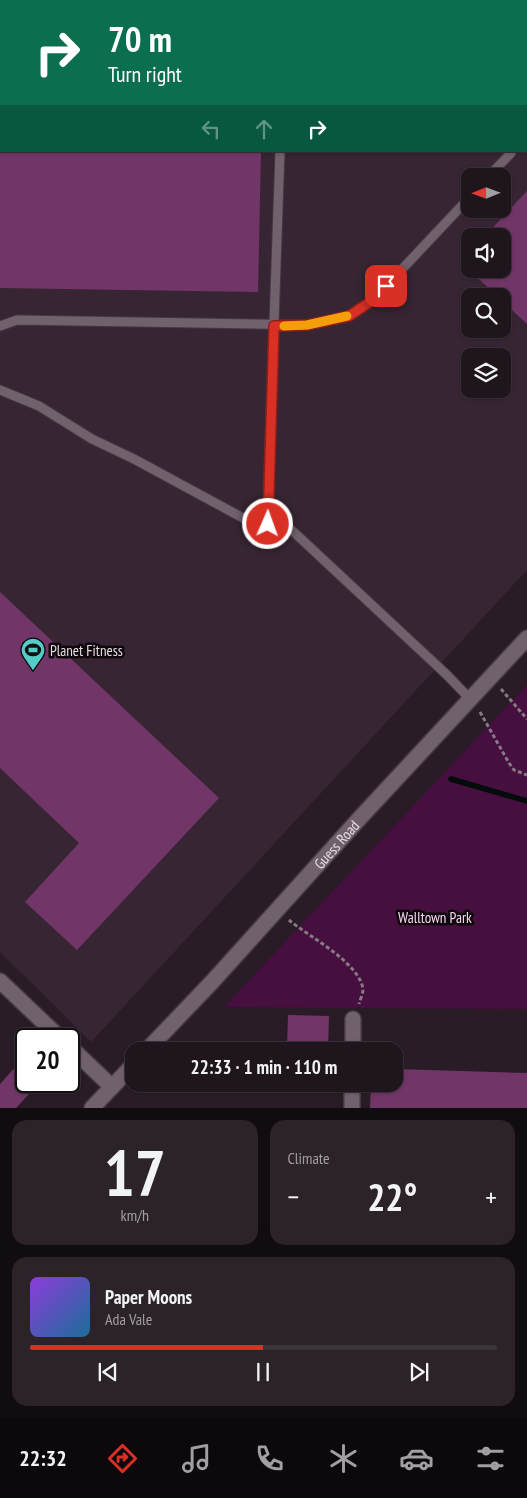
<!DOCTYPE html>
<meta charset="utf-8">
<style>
body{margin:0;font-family:"PT Sans Narrow",sans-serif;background:#2c2229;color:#f1f3f6;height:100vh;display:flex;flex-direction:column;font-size:19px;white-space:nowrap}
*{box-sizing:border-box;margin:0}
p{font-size:16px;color:#a19fa3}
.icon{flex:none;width:28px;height:28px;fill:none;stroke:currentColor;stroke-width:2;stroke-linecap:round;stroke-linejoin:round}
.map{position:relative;height:1108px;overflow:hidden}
.sheet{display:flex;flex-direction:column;gap:12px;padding:12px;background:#110c0f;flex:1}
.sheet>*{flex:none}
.banner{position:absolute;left:0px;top:0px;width:528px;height:152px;box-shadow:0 1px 4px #0004,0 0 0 1px #3c343b;background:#0b6e4f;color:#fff;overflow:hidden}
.needle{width:32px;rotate:269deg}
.buttons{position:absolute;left:461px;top:168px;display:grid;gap:10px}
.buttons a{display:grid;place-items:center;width:50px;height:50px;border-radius:10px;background:#1f151c;box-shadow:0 1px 4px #0004,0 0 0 1px #3c343b;font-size:25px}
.speed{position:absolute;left:15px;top:1028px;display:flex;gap:10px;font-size:25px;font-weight:700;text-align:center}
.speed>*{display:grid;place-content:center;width:65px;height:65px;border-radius:50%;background:#1f151c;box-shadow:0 1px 4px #0004,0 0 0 1px #3c343b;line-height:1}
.speed .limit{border:2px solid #111;border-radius:8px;background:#fff;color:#111}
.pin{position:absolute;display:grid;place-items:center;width:42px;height:42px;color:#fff;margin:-21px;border-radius:10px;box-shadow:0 2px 8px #0006}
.me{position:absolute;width:55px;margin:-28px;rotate:2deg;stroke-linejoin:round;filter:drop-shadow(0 0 4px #0008)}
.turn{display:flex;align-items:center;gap:18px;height:105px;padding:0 25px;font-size:22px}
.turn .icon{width:65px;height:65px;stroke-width:2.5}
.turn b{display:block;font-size:35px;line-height:42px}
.lanes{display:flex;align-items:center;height:48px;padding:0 25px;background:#0003;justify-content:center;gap:25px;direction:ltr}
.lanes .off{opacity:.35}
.big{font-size:38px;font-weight:700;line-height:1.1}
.sheet .widget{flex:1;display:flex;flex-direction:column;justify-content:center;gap:8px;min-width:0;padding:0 18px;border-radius:15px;background:#2c2229}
.sheet .dial{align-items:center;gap:0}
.dial b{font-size:65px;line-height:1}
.song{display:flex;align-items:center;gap:15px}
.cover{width:60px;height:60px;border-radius:8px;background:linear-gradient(135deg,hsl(270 70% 55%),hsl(200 70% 35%))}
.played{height:5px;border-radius:2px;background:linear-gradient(90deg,#d93025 50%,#3c343b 50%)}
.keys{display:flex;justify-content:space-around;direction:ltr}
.heat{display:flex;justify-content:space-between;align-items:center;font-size:28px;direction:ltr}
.sheet .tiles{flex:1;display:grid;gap:12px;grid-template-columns:1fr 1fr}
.widget:last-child{grid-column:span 2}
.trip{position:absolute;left:125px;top:1042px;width:278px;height:50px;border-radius:15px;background:#1f151c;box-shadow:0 1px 4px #0004,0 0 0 1px #3c343b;font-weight:700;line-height:50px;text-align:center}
.tab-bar{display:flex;height:80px;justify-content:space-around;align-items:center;background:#0c080b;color:#a19fa3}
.tab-bar .icon{width:35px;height:35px}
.tab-bar .on{color:#d93025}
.tab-bar b{font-size:22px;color:#f1f3f6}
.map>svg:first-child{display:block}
.built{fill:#372533;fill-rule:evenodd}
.park{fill:#460f3f}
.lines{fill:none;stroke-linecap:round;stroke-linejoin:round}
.stream{stroke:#010c0b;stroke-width:5.5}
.building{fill:#713667}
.lane-casing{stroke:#443942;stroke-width:11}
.street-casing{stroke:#443942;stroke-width:18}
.secondary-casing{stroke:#443942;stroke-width:18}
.path{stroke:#857a83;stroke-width:3;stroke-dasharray:4 2.5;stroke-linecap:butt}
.lane{stroke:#71616d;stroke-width:9}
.street{stroke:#71616d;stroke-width:15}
.secondary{stroke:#71616d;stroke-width:15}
.route-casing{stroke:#8d1f18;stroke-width:12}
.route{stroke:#d93025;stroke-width:9}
.slow{stroke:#f59e0b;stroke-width:9}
.labels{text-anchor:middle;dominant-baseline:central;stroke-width:5;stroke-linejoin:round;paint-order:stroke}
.poi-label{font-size:15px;fill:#e5dce3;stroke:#0e080c;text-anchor:start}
.street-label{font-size:15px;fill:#e5dce3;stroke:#0e080c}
.park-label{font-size:15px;fill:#f9d5f1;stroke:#0e080c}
</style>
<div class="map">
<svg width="527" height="1108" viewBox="0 0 527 1108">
<rect width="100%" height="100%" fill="#291c26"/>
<path class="built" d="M0,0H527V570L91,1042L0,952ZM1,1H526V151H1ZM470,176H502V209H470ZM470,236H502V269H470ZM470,296H502V329H470ZM470,356H502V389H470Z"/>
<path class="park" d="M527,685V1009L224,1007Z"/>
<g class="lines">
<path class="stream" d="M451,779L527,801"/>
</g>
<g class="building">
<path d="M0,151H261L258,292L0,288Z"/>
<path d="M527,191V324L502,301V296H497L468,269H502V236H485Z"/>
<path d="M0,592L219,798L77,950L25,902L79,843L0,768Z"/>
<path d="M288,1015L329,1016L328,1050L287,1048Z"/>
<path d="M26,1055V1081H41L16,1108H0V1084Z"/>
<path d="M394,1069L527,1073V1108H370L371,1084H394Z"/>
</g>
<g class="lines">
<defs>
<g id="lane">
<path d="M511,0V1"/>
<path d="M285,1V0"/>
<path d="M526,121H527"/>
<path d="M489,176L511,153V151"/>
<path d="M0,326L17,320L307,325L349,316L373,300L470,197"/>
<path d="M0,390L39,406L92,439L134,459L256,525L283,522L447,675L470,699"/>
<path d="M267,524L280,151"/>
</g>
<g id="street">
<path d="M0,981L61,1039"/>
<path d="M69,1046L112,1087"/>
<path d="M353,1051V1019"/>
<path d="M352,1108V1084"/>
</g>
<g id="secondary">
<path id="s1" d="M146,1051L212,982L359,819L527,638"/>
<path d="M92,1108L134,1064"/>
</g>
</defs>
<use href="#lane" class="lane-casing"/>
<use href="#street" class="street-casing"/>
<use href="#secondary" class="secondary-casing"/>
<g class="path">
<path d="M501,689L527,719"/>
<path d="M480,712L509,763L514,770L527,775"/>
<path d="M289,920C309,937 359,962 363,989C363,994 360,1000 359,1004"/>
</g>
<use href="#lane" class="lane"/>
<use href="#street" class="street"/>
<use href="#secondary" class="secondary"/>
</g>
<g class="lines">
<defs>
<path id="route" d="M268,524L274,326L307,325L349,316L373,300L386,286"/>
</defs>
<use href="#route" class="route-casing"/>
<use href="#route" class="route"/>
<path class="slow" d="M284,326L307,325L347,316"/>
</g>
<defs>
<symbol id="stadium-pin" viewBox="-11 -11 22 30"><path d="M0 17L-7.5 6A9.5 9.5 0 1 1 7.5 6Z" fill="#54cdc8" stroke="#0e080c"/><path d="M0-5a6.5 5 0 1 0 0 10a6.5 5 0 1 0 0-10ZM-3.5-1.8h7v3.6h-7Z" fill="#111"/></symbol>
</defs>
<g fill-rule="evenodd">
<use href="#stadium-pin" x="19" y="636" width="28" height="38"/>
</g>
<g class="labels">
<g class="poi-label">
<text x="50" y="650">Planet Fitness</text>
</g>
<g class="street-label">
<text stroke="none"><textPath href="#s1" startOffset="281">Guess Road</textPath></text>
</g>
<g class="park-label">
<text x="435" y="917">Walltown Park</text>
</g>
</g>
</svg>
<div class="buttons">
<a><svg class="needle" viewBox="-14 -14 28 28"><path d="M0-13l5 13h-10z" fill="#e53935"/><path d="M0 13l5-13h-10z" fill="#a19fa3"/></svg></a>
<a><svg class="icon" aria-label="sound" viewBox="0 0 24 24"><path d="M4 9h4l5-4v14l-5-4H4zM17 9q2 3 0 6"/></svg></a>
<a><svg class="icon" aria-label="search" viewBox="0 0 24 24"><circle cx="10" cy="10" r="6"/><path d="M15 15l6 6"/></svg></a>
<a><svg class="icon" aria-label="layers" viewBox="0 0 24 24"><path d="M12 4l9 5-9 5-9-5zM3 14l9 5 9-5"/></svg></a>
</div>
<div class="speed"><div class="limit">20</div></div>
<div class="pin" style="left:386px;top:286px;background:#d93025"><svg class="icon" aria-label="arrive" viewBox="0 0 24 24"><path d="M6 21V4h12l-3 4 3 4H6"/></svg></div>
<svg class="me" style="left:268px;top:524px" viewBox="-20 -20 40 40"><circle r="17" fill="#d93025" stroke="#fff" stroke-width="3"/><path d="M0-11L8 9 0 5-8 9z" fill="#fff"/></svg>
<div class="trip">22:33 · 1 min · 110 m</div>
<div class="banner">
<div class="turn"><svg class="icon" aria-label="right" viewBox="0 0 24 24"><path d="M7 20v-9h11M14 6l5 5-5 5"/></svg><div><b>70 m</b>Turn right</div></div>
<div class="lanes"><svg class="icon off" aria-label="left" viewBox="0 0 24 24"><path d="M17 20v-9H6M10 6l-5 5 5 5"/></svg><svg class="icon off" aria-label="ahead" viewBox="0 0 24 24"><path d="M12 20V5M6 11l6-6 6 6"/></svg><svg class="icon" aria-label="right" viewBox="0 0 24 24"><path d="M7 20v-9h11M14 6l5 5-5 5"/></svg></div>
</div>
</div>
<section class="sheet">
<div class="tiles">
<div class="widget dial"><b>17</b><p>km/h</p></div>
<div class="widget"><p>Climate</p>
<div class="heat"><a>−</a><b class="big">22°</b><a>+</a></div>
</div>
<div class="widget">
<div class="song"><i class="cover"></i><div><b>Paper Moons</b><p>Ada Vale</p></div></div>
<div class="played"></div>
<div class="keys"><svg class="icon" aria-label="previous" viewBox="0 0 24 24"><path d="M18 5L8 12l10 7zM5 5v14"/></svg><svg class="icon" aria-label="pause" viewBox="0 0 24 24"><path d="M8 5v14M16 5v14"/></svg><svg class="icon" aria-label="next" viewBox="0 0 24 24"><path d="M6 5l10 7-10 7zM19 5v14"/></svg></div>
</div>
</div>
</section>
<nav class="tab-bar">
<b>22:32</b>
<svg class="icon on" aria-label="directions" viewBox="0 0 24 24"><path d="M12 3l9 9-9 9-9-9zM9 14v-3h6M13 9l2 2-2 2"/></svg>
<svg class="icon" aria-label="music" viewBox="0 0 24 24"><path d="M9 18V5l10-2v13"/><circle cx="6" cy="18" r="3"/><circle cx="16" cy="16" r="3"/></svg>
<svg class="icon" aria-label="phone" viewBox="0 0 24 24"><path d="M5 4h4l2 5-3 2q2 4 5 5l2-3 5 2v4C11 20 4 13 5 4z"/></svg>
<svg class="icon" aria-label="climate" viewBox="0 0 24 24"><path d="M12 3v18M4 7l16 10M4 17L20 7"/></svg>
<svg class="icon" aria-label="car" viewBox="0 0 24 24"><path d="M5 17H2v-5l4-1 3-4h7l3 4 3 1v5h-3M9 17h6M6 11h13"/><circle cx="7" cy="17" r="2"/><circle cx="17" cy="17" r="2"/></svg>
<svg class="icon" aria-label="filters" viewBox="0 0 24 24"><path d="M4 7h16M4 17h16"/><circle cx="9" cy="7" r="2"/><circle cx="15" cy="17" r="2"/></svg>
</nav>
